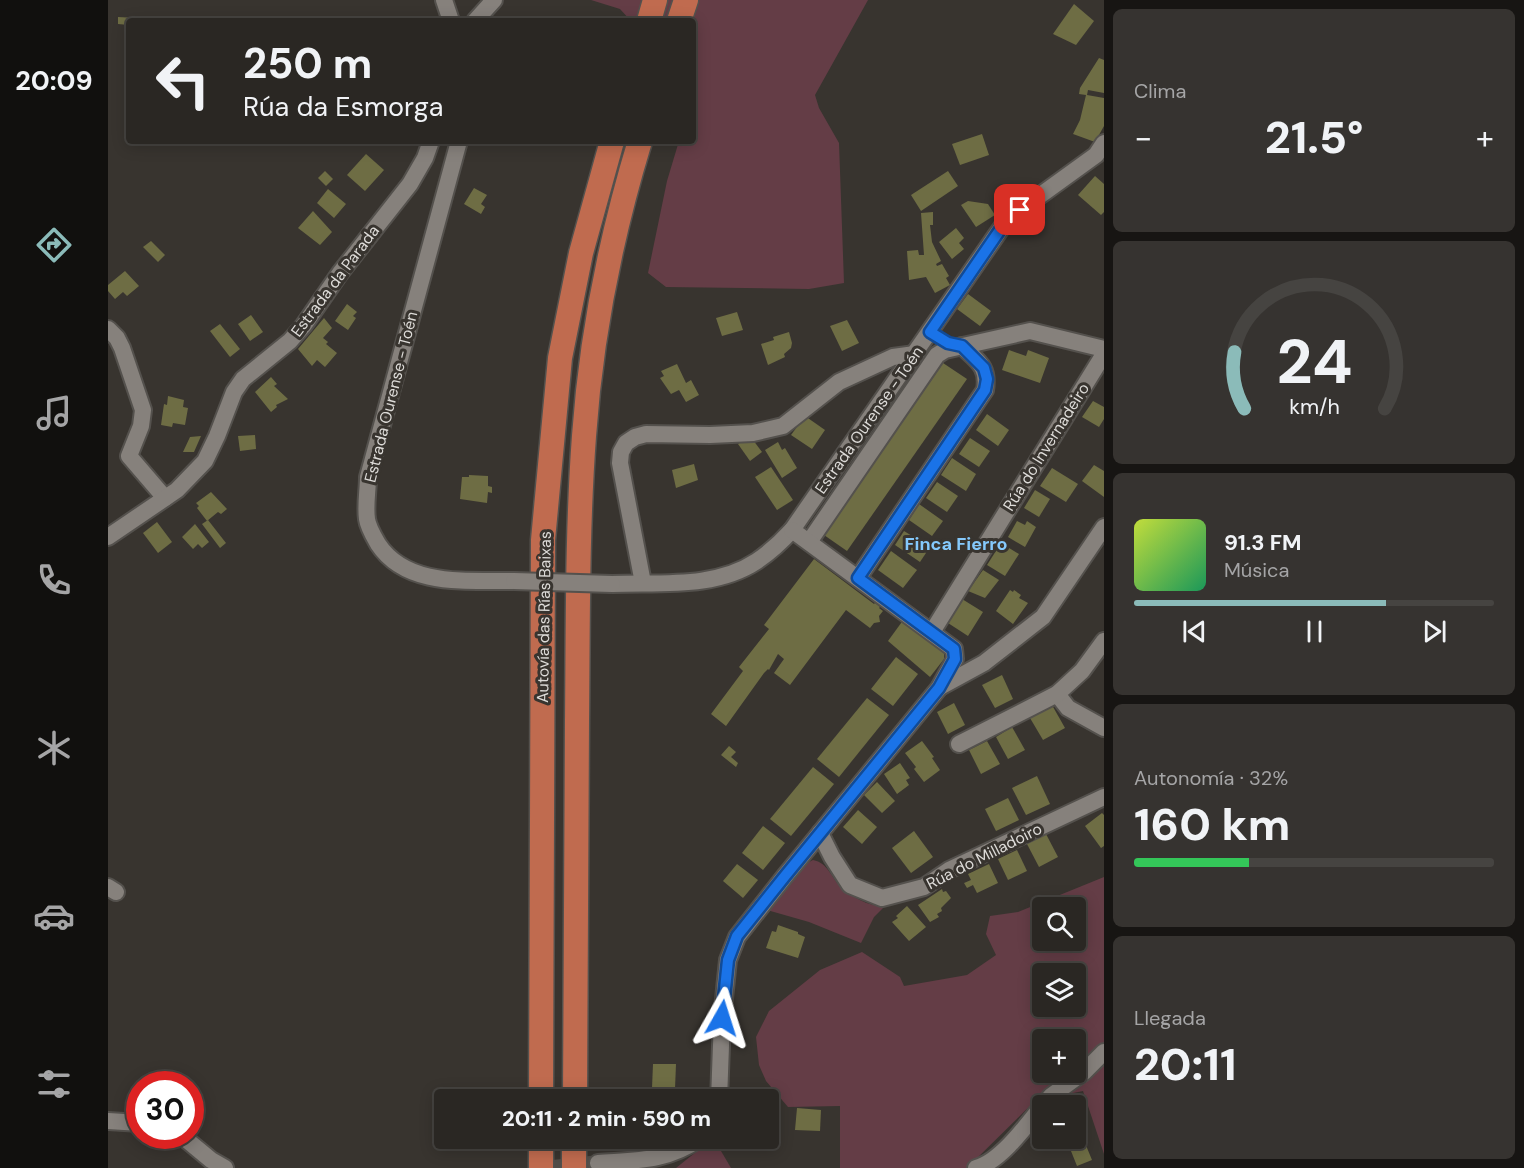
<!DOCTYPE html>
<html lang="es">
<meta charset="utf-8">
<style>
body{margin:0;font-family:"DM Sans",sans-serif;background:#363330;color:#f1f3f6;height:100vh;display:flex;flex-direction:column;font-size:22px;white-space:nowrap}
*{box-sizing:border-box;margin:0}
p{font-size:20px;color:#a5a5a6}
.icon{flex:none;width:33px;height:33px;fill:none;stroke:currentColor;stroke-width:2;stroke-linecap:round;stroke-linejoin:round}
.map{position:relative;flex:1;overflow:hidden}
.panel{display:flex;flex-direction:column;gap:9px;padding:9px;background:#171513;width:420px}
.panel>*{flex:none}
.banner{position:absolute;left:18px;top:18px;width:570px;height:126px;border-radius:6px;box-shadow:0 3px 15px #0003,0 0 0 2px #464441;background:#2a2723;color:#f1f3f6;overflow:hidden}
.controls{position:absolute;left:924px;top:897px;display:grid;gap:12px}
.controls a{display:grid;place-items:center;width:54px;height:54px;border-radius:6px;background:#2a2723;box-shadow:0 3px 15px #0003,0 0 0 2px #464441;font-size:30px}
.speed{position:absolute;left:18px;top:1071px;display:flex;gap:12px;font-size:30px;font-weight:700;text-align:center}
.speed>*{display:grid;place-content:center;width:78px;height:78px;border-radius:50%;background:#2a2723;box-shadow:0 3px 15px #0003,0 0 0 2px #464441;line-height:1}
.speed .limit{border:9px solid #d22;background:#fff;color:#111}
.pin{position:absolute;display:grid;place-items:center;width:51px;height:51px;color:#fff;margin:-26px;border-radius:12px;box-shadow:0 3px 9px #0006}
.me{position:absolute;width:66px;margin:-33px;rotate:6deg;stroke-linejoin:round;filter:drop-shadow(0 0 4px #0008)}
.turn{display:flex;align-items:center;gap:21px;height:126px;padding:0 18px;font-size:27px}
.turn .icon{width:78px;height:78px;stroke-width:2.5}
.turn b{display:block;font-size:42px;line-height:51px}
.big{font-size:45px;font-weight:800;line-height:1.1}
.panel .card{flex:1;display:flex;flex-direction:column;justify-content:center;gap:9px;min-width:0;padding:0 21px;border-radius:9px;background:#363330}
.panel .dial{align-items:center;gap:0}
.dial svg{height:156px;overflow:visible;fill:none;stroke:#464441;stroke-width:7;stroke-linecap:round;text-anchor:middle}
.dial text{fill:#f1f3f6;stroke:none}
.song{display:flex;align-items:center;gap:18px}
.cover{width:72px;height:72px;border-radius:9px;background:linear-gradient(135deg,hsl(70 70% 55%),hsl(150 70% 35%))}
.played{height:6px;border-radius:3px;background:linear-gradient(90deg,#8bbbb9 70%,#464441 70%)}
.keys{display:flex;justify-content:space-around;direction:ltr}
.heat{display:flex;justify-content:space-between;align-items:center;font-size:33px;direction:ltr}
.charge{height:9px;border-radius:4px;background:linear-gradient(90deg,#34c759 32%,#464441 0)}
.trip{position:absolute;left:326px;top:1089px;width:345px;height:60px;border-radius:6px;background:#2a2723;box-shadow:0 3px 15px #0003,0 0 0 2px #464441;font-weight:800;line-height:60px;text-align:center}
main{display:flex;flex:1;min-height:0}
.tab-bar{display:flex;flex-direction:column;width:108px;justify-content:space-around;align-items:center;background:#11100e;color:#a5a5a6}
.tab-bar .icon{width:42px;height:42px}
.tab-bar .selected{color:#8bbbb9}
.tab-bar b{font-size:27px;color:#f1f3f6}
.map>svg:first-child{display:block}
.green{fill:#643d46;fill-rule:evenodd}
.building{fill:#6e6d44}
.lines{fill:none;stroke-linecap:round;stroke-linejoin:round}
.minor-tunnel{stroke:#514d48;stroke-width:16;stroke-dasharray:16 8;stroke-linecap:butt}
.minor-casing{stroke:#54514d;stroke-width:20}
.highway-casing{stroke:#54514d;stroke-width:27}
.minor{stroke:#86817c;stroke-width:16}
.highway{stroke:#c06b4f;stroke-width:24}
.minor-bridge-casing{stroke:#54514d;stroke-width:20;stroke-linecap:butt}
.minor-bridge{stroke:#86817c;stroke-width:16}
.route-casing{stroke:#114b97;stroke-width:15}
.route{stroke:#1a73e8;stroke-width:10}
.labels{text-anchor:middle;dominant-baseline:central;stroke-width:6;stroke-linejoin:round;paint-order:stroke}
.street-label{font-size:16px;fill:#dddbd8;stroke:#38342f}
.neighbourhood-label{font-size:18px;font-weight:bold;fill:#85c9fc;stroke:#38342f}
</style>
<main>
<nav class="tab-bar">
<b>20:09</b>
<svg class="icon selected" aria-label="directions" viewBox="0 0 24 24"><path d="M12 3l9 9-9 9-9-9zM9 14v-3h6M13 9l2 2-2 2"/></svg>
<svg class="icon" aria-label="music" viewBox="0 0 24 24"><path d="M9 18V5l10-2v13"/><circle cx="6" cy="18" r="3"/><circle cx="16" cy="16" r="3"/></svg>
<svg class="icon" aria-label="phone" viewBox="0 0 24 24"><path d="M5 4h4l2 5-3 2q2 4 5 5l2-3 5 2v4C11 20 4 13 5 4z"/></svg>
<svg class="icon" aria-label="climate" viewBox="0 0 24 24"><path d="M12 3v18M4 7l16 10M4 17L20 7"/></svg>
<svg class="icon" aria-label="car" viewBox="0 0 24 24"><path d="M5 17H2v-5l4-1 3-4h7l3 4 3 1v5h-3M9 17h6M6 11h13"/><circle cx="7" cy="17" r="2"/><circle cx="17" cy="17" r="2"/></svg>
<svg class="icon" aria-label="filters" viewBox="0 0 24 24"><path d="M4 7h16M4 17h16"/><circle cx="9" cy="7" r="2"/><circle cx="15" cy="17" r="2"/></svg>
</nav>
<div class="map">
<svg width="996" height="1168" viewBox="0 0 996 1168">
<rect width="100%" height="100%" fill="#38342f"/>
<g class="green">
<path d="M483,0H760L707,95L711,108L731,143L736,283L701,289L558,287L540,273L559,181L571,141H585V21H523L512,9Z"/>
<path d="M705,860C720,863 723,877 732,886C745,898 759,905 776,907L766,917L753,943L701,922L659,910L697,864Z"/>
<path d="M996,877V1154L975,1091L927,1101L859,1168H732V1106L680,1107L658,1081L651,1065L648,1037L661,1011L712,970L754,952L792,977L796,986L859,975L888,955L878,934L882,916L910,912ZM934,908H968V940H934ZM934,974H968V1006H934ZM934,1040H968V1072H934Z"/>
<path d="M593,1148L613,1151L623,1168H568Z"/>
</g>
<g class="building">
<path d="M966,4L986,21L968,45L945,34Z"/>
<path d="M10,17L29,18V21H21V25L10,24Z"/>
<path d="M991,58L996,60V93L980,90L979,95L996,98V126L987,142L965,134L972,120L978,95L971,94L972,88Z"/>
<path d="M874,134L881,155L852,165L844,144Z"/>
<path d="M258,154L276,170L257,191L239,175Z"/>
<path d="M217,171L225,179L218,186L210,178Z"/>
<path d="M840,171L850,186L813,211L803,195Z"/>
<path d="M987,176L996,184V212L993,215L970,195Z"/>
<path d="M366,188L379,195L373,204L377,207L373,214L356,204Z"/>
<path d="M220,189L238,204L226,218L209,203Z"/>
<path d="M860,201L880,204L887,215L868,227L853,205Z"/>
<path d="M205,211L224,232L212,245L190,228Z"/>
<path d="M825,212V225H822L824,242L833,261L828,264L829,266L834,264L841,276L838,278L842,285L827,293L818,277L801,280L799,251L810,250L811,255H816L813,213Z"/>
<path d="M848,228L856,238L851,243L856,249L844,259L831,242Z"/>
<path d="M43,241L57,255L50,262L35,247Z"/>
<path d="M17,271L31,286L19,296L15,292L7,299L0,291V285Z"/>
<path d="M860,294L883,311L872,326L849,309Z"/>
<path d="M239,304L249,312L245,316L248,318L240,330L227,321Z"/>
<path d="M629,312L635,330L614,336L608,318Z"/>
<path d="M143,315L155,332L142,341L130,324Z"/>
<path d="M216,318L224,328L215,338L220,342L218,344L229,353L217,367L209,360L204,366L190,349Z"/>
<path d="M739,320L751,343L734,351L722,326Z"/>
<path d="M112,324L132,349L122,357L102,331Z"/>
<path d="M681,332L684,343L683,348L676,354L677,357L660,365L653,344L666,340L665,337Z"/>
<path d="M901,350L918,356L920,350L941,358L932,383L894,370Z"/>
<path d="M835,363L859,379L739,551L716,535Z"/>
<path d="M569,364L578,383L583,380L591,395L578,402L571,390L563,394L552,378L556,376L553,371Z"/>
<path d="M163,377L169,384L166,386L180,399L168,405L169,407L163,412L147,392Z"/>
<path d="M60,396L76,400L75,407L80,408L77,425L65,423L64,427L53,425L56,404L59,405Z"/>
<path d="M985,401L996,407V419L991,427L974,417Z"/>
<path d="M879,414L901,430L890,446L868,430Z"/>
<path d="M697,416L717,430L704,449L683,435Z"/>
<path d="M147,435L148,449L132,451L130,436Z"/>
<path d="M93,436L86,452H75L82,437Z"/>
<path d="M642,436L654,452L642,461L630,444Z"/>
<path d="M862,438L882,451L871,467L851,454Z"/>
<path d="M670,442L674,450L677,448L689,468L674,478L657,450Z"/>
<path d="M844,458L868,474L858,491L833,475Z"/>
<path d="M586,464L590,480L568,488L564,470Z"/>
<path d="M986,465L996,471V497L974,481Z"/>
<path d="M663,467L685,500L669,510L647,477Z"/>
<path d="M944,468L970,484L958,502L932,486Z"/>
<path d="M361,475L380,476V486L384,487V493L380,492L379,503L352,499L354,477H361Z"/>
<path d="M829,482L850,496L839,512L818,498Z"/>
<path d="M927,490L942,499L931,517L916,508Z"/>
<path d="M103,492L119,509L113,514L110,512L99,521L89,508L91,506L88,503Z"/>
<path d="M811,504L835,521L824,536L801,520Z"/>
<path d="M100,520L118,543L112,548L94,524Z"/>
<path d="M909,521L917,525L919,521L928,527L917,547L900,537Z"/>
<path d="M49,522L64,542L50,553L35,533Z"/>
<path d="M87,524L101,542L94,548L90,544L85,549L74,537Z"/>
<path d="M796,531L822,547L812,562L787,545Z"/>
<path d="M893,543L911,554L897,576L879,565Z"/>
<path d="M783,551L809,570L795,588L770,570Z"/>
<path d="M706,559L766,604L767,603L772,607L771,608L775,611L771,616L772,622L766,623L762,628L738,610L682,685L666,673L676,659L670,654L661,670L660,669L656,673L618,726L603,714L635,671L631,667L661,629L656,625Z"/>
<path d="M875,570L891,580L877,598L860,591Z"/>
<path d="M902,590L905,592L906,590L913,595L911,598L920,603L905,624L888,611Z"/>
<path d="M854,599L875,612L860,636L840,623Z"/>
<path d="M796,619L836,651V659L822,677L780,641Z"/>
<path d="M788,657L810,674L785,706L763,689Z"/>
<path d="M894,675L905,699L887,708L874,685Z"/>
<path d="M759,698L781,715L731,777L709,759Z"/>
<path d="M846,703L857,725L840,734L829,712Z"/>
<path d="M944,705L957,728L935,740L922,718Z"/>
<path d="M904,727L917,750L900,759L888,737Z"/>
<path d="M814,741L826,757L824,758L832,770L816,782L806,769L808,767L797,753Z"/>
<path d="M879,741L892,764L873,774L861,750Z"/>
<path d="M621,746L628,752L623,757L630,763L628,767L613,755Z"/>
<path d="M792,763L802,778L798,780L801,785L789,794L776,774Z"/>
<path d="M705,767L726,784L683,836L662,819Z"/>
<path d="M929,776L942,804L918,815L904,788Z"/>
<path d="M769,782L787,801L774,813L756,795Z"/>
<path d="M900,798L911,820L888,831L877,809Z"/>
<path d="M750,810L769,827L754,844L735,827Z"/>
<path d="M994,813L996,815V846L993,848L977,826Z"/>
<path d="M655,826L677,843L655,870L634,853Z"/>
<path d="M806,831L825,857L803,873L784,848Z"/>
<path d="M938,834L950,857L931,867L919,844Z"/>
<path d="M909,850L919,871L900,880L890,859Z"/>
<path d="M629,864L650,880L635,898L615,881Z"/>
<path d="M881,864L890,883L869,893L865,885L859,888L856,883L863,880L860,874Z"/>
<path d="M834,889L835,892L838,891L843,898L833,908L834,911L829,914L831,917L822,922L810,905Z"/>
<path d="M799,906L818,927L801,941L784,922L790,918L788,916Z"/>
<path d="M670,925L690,932V934L697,937L690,958L658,948L664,931L668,932Z"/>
<path d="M545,1064H568L567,1089L544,1088Z"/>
<path d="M689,1108L713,1110L712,1131L687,1130Z"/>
<path d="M977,1143L984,1160L969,1166L961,1146L967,1144L968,1147Z"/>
</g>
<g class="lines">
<path class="minor-tunnel" d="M445,1168L490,1163"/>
<defs>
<g id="minor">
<path d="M336,0L343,21"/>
<path d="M367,21L386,0"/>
<path d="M351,141L260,477C260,490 257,506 259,519C260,527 266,537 270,544C299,588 360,580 406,581"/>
<path d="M0,329L9,338L14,348L35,410L33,426L21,456L57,498"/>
<path d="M0,537L69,490L97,461L109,436L126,392L135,379L182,341L196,325L232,273L302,184L317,158L323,141"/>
<path d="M701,542L829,355L837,350L922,331L996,349"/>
<path d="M750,578L877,390C881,366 869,361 854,346"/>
<path d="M535,583L512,463L513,452L518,443L527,437L538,434L602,435L645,433L675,426L731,382L785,357L807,354"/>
<path d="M504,584C552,582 607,589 649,561C662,552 674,541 684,530L894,227L912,210L988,155L996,143"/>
<path d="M824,632L996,354"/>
<path d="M832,687L876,663L935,617L996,527"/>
<path d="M949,694L960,708L996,728"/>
<path d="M851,744L949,694L974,671L996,641"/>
<path d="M712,833L724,857L742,885L774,898L816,887L841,870L996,797"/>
<path d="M0,887L8,892"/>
<path d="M611,1100L614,1018L620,960L629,937L677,876L831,688L847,659L846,649L684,530"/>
<path d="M935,1106L943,1096L976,1072L996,1052"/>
<path d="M0,1121L32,1123"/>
<path d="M74,1136L103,1160L117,1168"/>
<path d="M490,1163C530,1160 557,1162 593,1138"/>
<path d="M868,1168C892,1162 919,1125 934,1106"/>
</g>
<g id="highway">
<path d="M541,21L547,0"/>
<path d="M571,21L578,0"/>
<path d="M433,1100L435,540L452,358L473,253L504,141"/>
<path d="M467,1100C467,973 468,847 469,721C470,626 469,531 476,436C483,336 503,236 532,141"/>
<path d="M433,1168V1138"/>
<path d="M466,1168V1138"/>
</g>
</defs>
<use href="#minor" class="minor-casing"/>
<use href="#highway" class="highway-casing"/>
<use href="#minor" class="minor"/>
<use href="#highway" class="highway"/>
<defs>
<path id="minor-bridge" d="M406,581L504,584"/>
</defs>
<use href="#minor-bridge" class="minor-bridge-casing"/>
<use href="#minor-bridge" class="minor-bridge"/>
</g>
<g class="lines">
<defs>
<path id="route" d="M614,1018L620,960L629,936L677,876L831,688L847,659L846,649L750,578L877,390L879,379L876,368L854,346L840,343L822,332L894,227L912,210"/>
</defs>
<use href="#route" class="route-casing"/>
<use href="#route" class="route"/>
</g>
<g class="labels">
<g class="street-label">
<text transform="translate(227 281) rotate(-53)">Estrada da Parada</text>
<text transform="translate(283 397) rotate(-76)">Estrada Ourense - Toén</text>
<text transform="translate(761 420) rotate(-55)">Estrada Ourense - Toén</text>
<text transform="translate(938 447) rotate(-58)">Rúa do Invernadeiro</text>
<text transform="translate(436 617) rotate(-89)">Autovía das Rías Baixas</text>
<text transform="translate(876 856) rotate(-27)">Rúa do Milladoiro</text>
</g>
<g class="neighbourhood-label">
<text x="848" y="544">Finca Fierro</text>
</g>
</g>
</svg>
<div class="controls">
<a><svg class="icon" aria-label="search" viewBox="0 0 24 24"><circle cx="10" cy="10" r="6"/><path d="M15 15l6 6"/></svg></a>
<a><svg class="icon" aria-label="layers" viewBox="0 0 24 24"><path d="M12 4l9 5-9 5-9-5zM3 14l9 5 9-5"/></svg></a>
<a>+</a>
<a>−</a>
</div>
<div class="speed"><div class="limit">30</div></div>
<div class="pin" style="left:912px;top:210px;background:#d93025"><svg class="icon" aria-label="arrive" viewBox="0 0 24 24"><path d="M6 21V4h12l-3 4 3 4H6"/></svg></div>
<svg class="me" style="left:614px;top:1018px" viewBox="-20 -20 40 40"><path d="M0-17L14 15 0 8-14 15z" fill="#1a73e8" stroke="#fff" stroke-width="4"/></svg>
<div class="trip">20:11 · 2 min · 590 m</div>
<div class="banner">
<div class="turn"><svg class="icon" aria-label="left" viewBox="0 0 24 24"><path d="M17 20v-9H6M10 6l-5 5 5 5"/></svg><div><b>250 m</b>Rúa da Esmorga</div></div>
</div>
</div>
<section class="panel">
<div class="card"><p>Clima</p>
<div class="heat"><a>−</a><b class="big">21.5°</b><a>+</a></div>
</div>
<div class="card dial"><svg viewBox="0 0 100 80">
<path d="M14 69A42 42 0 1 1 86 69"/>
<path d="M14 69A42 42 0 0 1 9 40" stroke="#8bbbb9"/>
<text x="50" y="56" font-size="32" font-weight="700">24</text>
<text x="50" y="72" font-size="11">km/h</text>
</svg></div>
<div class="card">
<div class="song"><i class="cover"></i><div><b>91.3 FM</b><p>Música</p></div></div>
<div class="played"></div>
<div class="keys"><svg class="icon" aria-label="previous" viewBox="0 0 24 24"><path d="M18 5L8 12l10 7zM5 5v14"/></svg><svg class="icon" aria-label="pause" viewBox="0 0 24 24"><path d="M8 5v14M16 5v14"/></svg><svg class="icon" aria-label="next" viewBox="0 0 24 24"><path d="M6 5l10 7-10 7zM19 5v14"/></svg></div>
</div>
<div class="card"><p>Autonomía · 32%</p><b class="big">160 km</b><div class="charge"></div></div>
<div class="card"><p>Llegada</p><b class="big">20:11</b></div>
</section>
</main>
